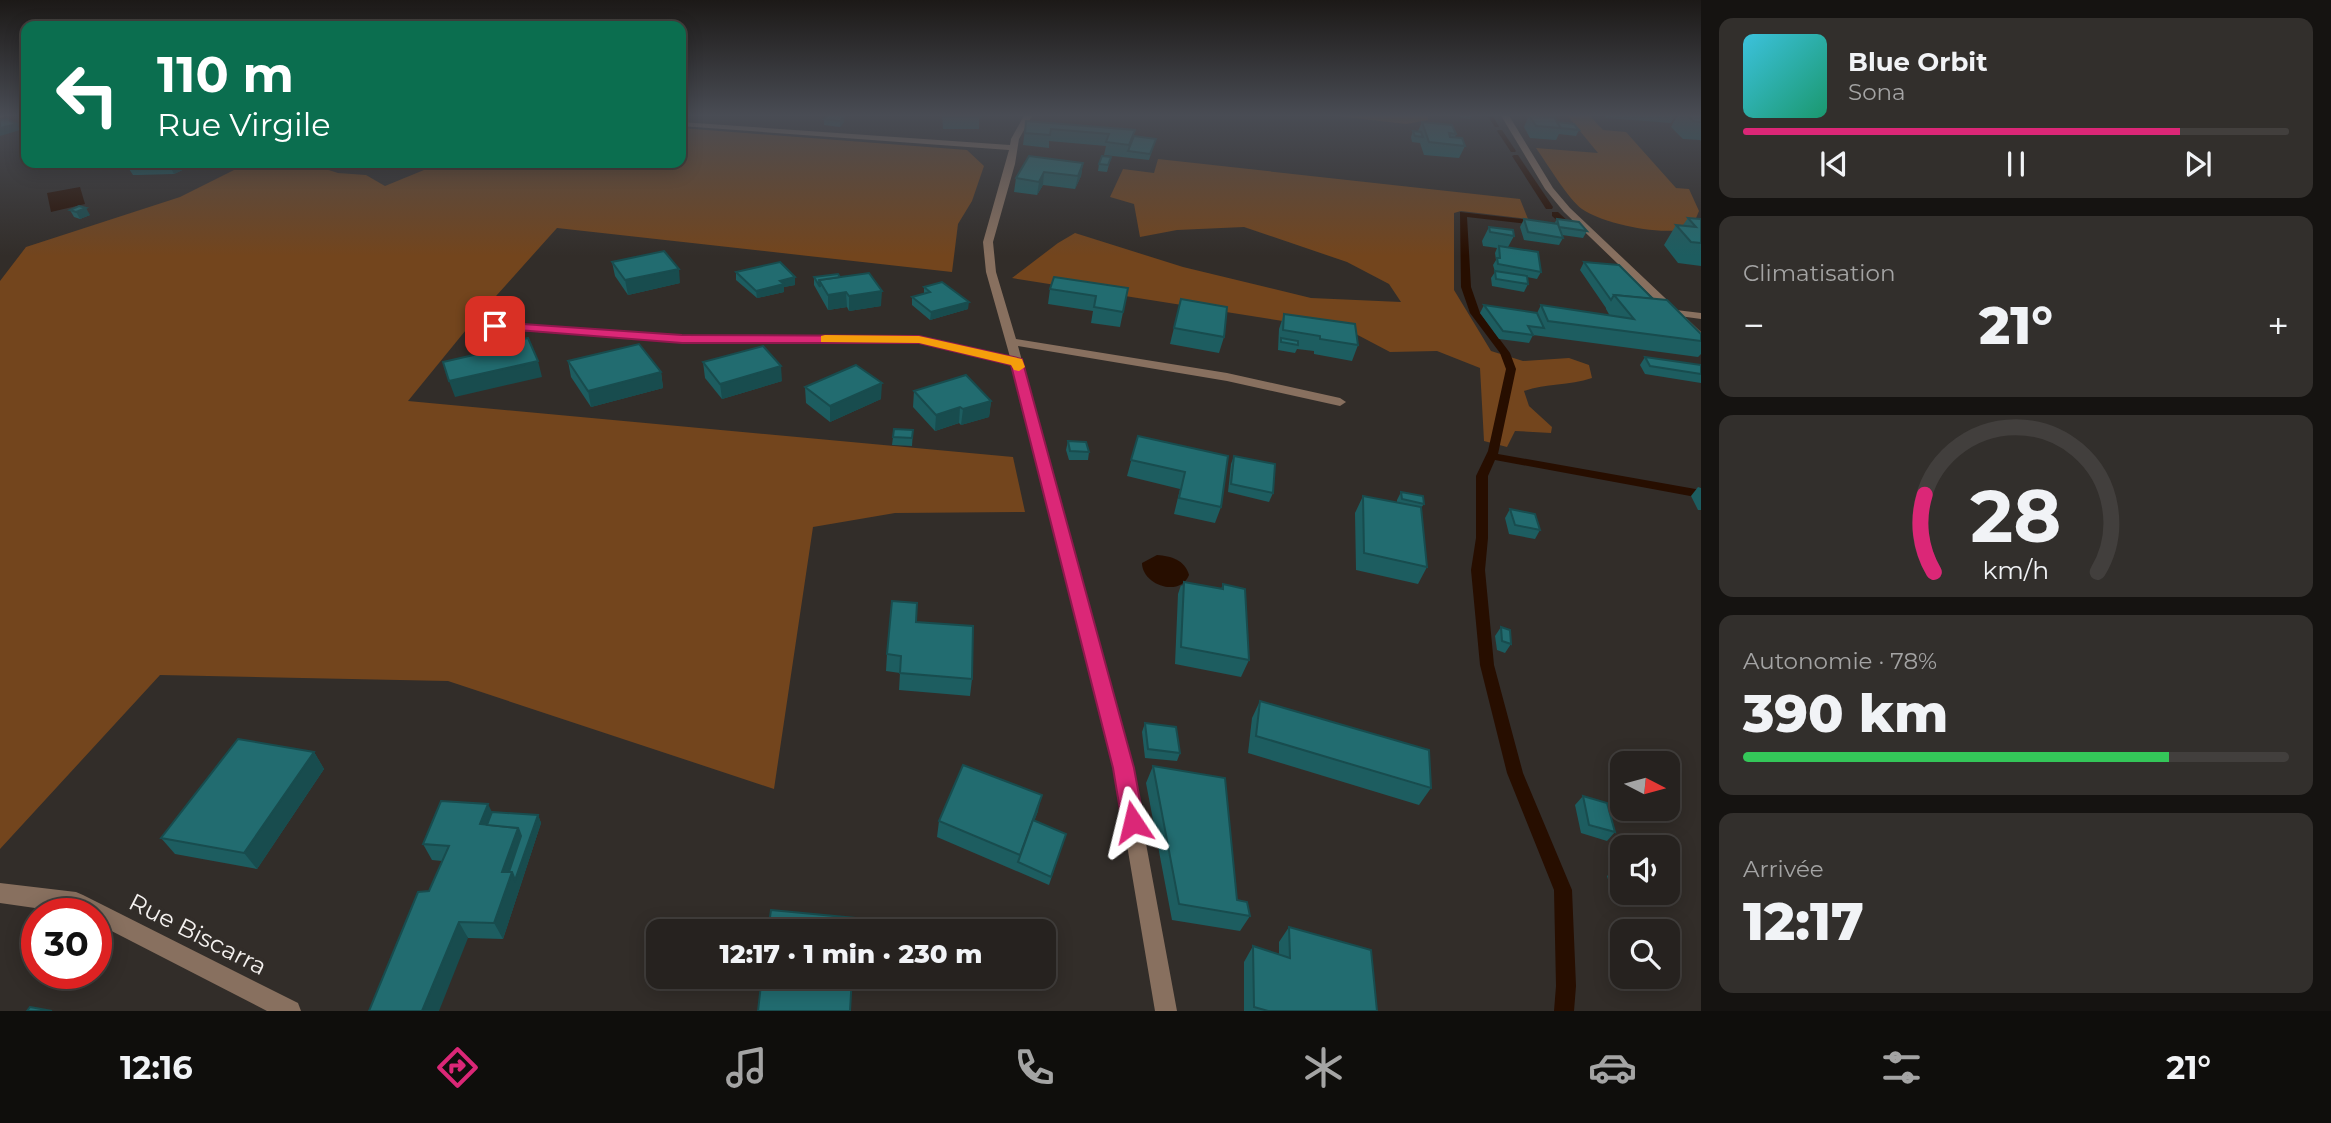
<!DOCTYPE html>
<html lang="fr">
<meta charset="utf-8">
<style>
body{margin:0;font-family:Montserrat,sans-serif;background:#322f2c;color:#f1f3f6;height:100vh;display:flex;flex-direction:column;font-size:26px;white-space:nowrap}
*{box-sizing:border-box;margin:0}
p{font-size:23px;color:#a4a4a4}
.icon{flex:none;width:38px;height:38px;fill:none;stroke:currentColor;stroke-width:2;stroke-linecap:round;stroke-linejoin:round}
.map{position:relative;flex:1;overflow:hidden}
.panel{display:flex;flex-direction:column;gap:18px;padding:18px;background:#151311;width:630px}
.panel>*{flex:none}
.hud{position:absolute;left:21px;top:21px;width:665px;height:147px;border-radius:14px;box-shadow:0 4px 18px #0003,0 0 0 2px #423f3d;background:#0b6e4f;color:#fff;overflow:hidden}
.needle{width:46px;rotate:96deg}
.controls{position:absolute;left:1610px;top:751px;display:grid;gap:14px}
.controls a{display:grid;place-items:center;width:70px;height:70px;border-radius:14px;background:#26221f;box-shadow:0 4px 18px #0003,0 0 0 2px #423f3d;font-size:35px}
.speed{position:absolute;left:21px;top:898px;display:flex;gap:14px;font-size:35px;font-weight:700;text-align:center}
.speed>*{display:grid;place-content:center;width:91px;height:91px;border-radius:50%;background:#26221f;box-shadow:0 4px 18px #0003,0 0 0 2px #423f3d;line-height:1}
.speed .limit{border:10px solid #d22;background:#fff;color:#111}
.pin{position:absolute;display:grid;place-items:center;width:60px;height:60px;color:#fff;margin:-30px;border-radius:14px;box-shadow:0 4px 10px #0006}
.me{position:absolute;width:77px;margin:-38px;rotate:350deg;stroke-linejoin:round;filter:drop-shadow(0 0 5px #0008)}
.turn{display:flex;align-items:center;gap:24px;height:147px;padding:0 21px;font-size:32px}
.turn .icon{width:91px;height:91px;stroke-width:2.5}
.turn b{display:block;font-size:49px;line-height:60px}
.big{font-size:52px;font-weight:800;line-height:1.1}
.panel .widget{flex:1;display:flex;flex-direction:column;justify-content:center;gap:10px;min-width:0;padding:0 24px;border-radius:14px;background:#322f2c}
.panel .dial{align-items:center;gap:0}
.dial svg{height:182px;overflow:visible;fill:none;stroke:#423f3d;stroke-width:7;stroke-linecap:round;text-anchor:middle}
.dial text{fill:#f1f3f6;stroke:none}
.song{display:flex;align-items:center;gap:21px}
.cover{width:84px;height:84px;border-radius:10px;background:linear-gradient(135deg,hsl(190 70% 55%),hsl(160 70% 35%))}
.played{height:7px;border-radius:4px;background:linear-gradient(90deg,#db2777 80%,#423f3d 80%)}
.keys{display:flex;justify-content:space-around;direction:ltr}
.heat{display:flex;justify-content:space-between;align-items:center;font-size:38px;direction:ltr}
.charge{height:10px;border-radius:5px;background:linear-gradient(90deg,#34c759 78%,#423f3d 0)}
.trip{position:absolute;left:646px;top:919px;width:410px;height:70px;border-radius:14px;background:#26221f;box-shadow:0 4px 18px #0003,0 0 0 2px #423f3d;font-weight:800;line-height:70px;text-align:center}
.tabs{display:flex;height:112px;justify-content:space-around;align-items:center;background:#0f0e0c;color:#a4a4a4}
.tabs .icon{width:49px;height:49px}
.tabs .active{color:#db2777}
.tabs b{font-size:32px;color:#f1f3f6}
main{display:flex;flex:1;min-height:0}
.map>svg:first-child{display:block}
.green{fill:#73451d}
.water{fill:#270e00}
.lines{fill:none;stroke-linecap:round;stroke-linejoin:round}
.stream{fill:#270e00;fill-rule:evenodd}
.minor{fill:#88705f;fill-rule:evenodd}
.tertiary{fill:#88705f;fill-rule:evenodd}
.wall{fill:#1d5d60}
.shaded-wall{fill:#184c4e}
.building{fill:#226c70;stroke:#184c4e;stroke-width:2}
.route{fill:#db2777;stroke:#8e194d;stroke-width:2}
.slow{fill:#f59e0b}
.labels{text-anchor:middle;dominant-baseline:central;stroke-width:7;stroke-linejoin:round;paint-order:stroke}
.near-street-label{font-size:24px;fill:#f4f1ef;stroke:#322d29}
</style>
<main>
<div class="map">
<svg width="1701" height="1011" viewBox="0 0 1701 1011">
<rect width="100%" height="100%" fill="#322d29"/>
<g class="green">
<path d="M1320,114H1428V120L1406,124Z"/>
<path d="M1566,114H1588L1603,130L1626,132L1676,188L1689,189L1699,211C1696,218 1694,225 1686,228C1664,237 1601,223 1582,209C1569,200 1546,162 1536,148L1598,153Z"/>
<path d="M681,128L967,150L984,166L972,201L958,224L952,272L557,228L470,325L408,401L1013,457L1025,512L895,513L813,527L774,789L448,681L160,675L0,849V281L26,247L180,197L248,163H307L338,173L366,175L385,186L441,163H681Z"/>
<path d="M1158,159L1520,199L1528,219L1461,211L1454,213V290L1491,351L1523,361L1569,358L1589,365L1592,378C1569,386 1546,383 1524,391L1529,406L1552,427L1551,433L1515,431L1507,447L1484,441L1480,368L1437,351L1390,352L1352,332L1012,278L1058,243L1075,233L1183,267L1311,298L1401,302L1389,284L1347,262L1244,227L1177,230L1140,237L1134,204L1110,197L1123,169L1154,173Z"/>
</g>
<g class="water">
<path d="M80,187L85,204L51,212L47,193Z"/>
<path d="M1157,555C1171,556 1185,560 1189,575C1180,598 1142,585 1142,563Z"/>
</g>
<g class="lines">
<g class="stream">
<path d="M1486,114H1492L1499,127H1495Z"/>
<path d="M1498,130H1502L1516,151L1515,152H1511L1497,131Z"/>
<path d="M1514,155H1518L1553,207L1552,209H1546L1512,156Z"/>
<path d="M1460,212L1538,221L1542,223L1538,225L1467,217L1471,287L1480,313L1510,353L1516,369L1498,454L1701,490V498L1495,460L1488,476V538L1485,570L1494,665L1523,773L1572,890L1576,986L1574,1011H1554L1556,986L1554,890L1507,773L1480,665L1471,570L1476,538V476L1488,451L1506,369L1500,353L1470,313L1461,287Z"/>
<path d="M1552,212H1558L1572,225V229H1560L1559,227L1562,225L1552,216Z"/>
</g>
<g class="minor">
<path d="M0,114H10L0,118Z"/>
<path d="M1025,114H1033L1019,139L1015,164L993,242L996,272L1016,339L1227,373L1340,398L1346,402L1340,406L1227,381L1018,346L1132,768L1177,1011H1155L1114,768L1012,364L919,342H682L495,329L490,326L495,323L682,336H919L1010,357L986,272L983,242L1009,150L681,126V122L1010,145L1011,139Z"/>
<path d="M1676,310L1701,313V319L1672,315V311Z"/>
<path d="M0,883L76,892L83,895L298,1003L301,1011H267L96,923V914H77L0,903Z"/>
</g>
<path class="tertiary" d="M1500,114H1508L1553,188L1570,208L1701,332V341L1697,340L1564,212L1545,189Z"/>
</g>
<g class="wall">
<path d="M942,114H979V129H943Z"/>
<path d="M1458,114H1472L1470,119L1460,118Z"/>
<path d="M1603,114H1676L1671,123L1606,118Z"/>
<path d="M1678,114H1701V141L1700,140L1683,139L1671,127Z"/>
<path d="M828,115L844,122L840,127L824,125V119Z"/>
<path d="M1529,115L1557,122L1579,130L1576,136L1559,134L1556,140L1530,138L1524,127Z"/>
<path d="M1026,121L1134,136L1154,145L1149,160L1104,155L1106,146L1049,141V148L1023,145Z"/>
<path d="M1422,122L1456,134L1455,137L1465,146L1459,158L1424,155L1420,143L1412,142L1411,137L1413,131H1418Z"/>
<path d="M1111,157L1107,172L1098,171L1099,164Z"/>
<path d="M125,163H197L174,174L139,175H133Z"/>
<path d="M1083,163L1081,176L1075,189L1043,185L1037,195L1014,192L1016,178Z"/>
<path d="M70,210L90,215L80,219L74,217Z"/>
<path d="M1688,218L1701,219V266L1678,263L1664,245L1676,225H1683Z"/>
<path d="M1524,219L1554,224L1557,219L1587,231L1583,238L1562,235L1563,238L1559,245L1524,240L1520,227Z"/>
<path d="M1489,227L1514,236L1508,247L1541,272L1537,279L1527,277L1528,284L1524,292L1492,286L1491,278L1495,272L1493,265L1496,260L1495,253L1497,248L1483,246L1482,241Z"/>
<path d="M612,262L680,283L628,295L615,276Z"/>
<path d="M1584,262L1653,299L1701,334V354L1698,357L1533,335L1529,343L1499,339L1480,313L1484,305L1537,313L1541,305L1610,316L1606,309V308L1580,270Z"/>
<path d="M736,272L795,285L784,287V292L757,298L736,280Z"/>
<path d="M814,277H840L881,306L849,311L847,307L828,310L814,285Z"/>
<path d="M924,287L968,309L930,320L912,305V297L924,294Z"/>
<path d="M1128,288L1120,327L1091,323L1093,311L1048,304L1050,289Z"/>
<path d="M1181,299L1224,337L1219,353L1170,344Z"/>
<path d="M1284,314L1358,345L1352,361L1314,354V351L1297,349L1295,353L1278,350L1279,329Z"/>
<path d="M1645,357L1701,365V383L1645,374L1640,365Z"/>
<path d="M568,361L661,372L663,388L591,407L571,377Z"/>
<path d="M703,362L782,381L722,399L705,378Z"/>
<path d="M805,387L881,399L830,422L806,403Z"/>
<path d="M914,391L991,401L989,417L961,425L959,423L935,431L913,407Z"/>
<path d="M894,429L913,430L912,446L892,445Z"/>
<path d="M1138,436L1228,456L1221,507L1215,523L1174,514L1180,489L1127,476Z"/>
<path d="M1068,441L1089,452L1088,460H1069L1066,450Z"/>
<path d="M1234,456L1273,493L1269,502L1228,492L1231,464Z"/>
<path d="M1698,487L1701,488V510H1698L1691,496Z"/>
<path d="M1401,492L1424,504L1421,508L1427,567L1418,584L1356,570L1355,513L1363,496L1397,503V500Z"/>
<path d="M1510,509L1540,530L1535,539L1509,534L1505,518Z"/>
<path d="M1184,582L1221,589L1223,584L1249,660L1241,677L1175,664L1178,594L1181,585L1182,586Z"/>
<path d="M916,622L972,679L970,696L899,690L900,673L886,671L887,654Z"/>
<path d="M1501,627L1511,644L1505,653L1497,650L1495,636Z"/>
<path d="M1260,701L1431,788L1419,805L1248,753L1252,718Z"/>
<path d="M1145,723L1180,753L1177,761L1145,758L1142,732Z"/>
<path d="M314,752L324,769L257,869L175,854L161,838Z"/>
<path d="M1153,766L1237,900L1250,916L1240,931L1172,920L1146,783Z"/>
<path d="M1583,796L1615,832L1607,841L1581,833L1575,805Z"/>
<path d="M1038,811L1034,821L1066,834L1049,885L937,837L939,821Z"/>
<path d="M492,812L538,815L541,823L503,939L468,938L429,891L442,861L432,860L423,844Z"/>
<path d="M1620,860H1622V892H1651L1653,898L1644,906L1614,899L1607,876L1612,872L1611,868Z"/>
<path d="M1289,927L1377,1011H1244V962L1253,946L1279,954V942Z"/>
</g>
<g class="shaded-wall">
<path d="M844,116V122L840,127V121Z"/>
<path d="M17,124L20,130L0,136V128Z"/>
<path d="M168,163H197L174,174Z"/>
<path d="M1083,163L1081,176L1075,189L1078,176Z"/>
<path d="M1044,172L1043,185L1037,195L1039,182Z"/>
<path d="M86,208L90,215L80,219L76,212Z"/>
<path d="M679,269L680,283L628,295L625,280Z"/>
<path d="M795,277V285L784,287V292L757,298L756,291L780,281Z"/>
<path d="M882,291L881,306L849,311V296Z"/>
<path d="M846,292L847,307L828,310V295Z"/>
<path d="M969,302L968,309L930,320L931,312Z"/>
<path d="M538,361L542,377L455,397L449,381Z"/>
<path d="M781,366L782,381L722,399L720,384Z"/>
<path d="M661,372L663,388L591,407L588,391Z"/>
<path d="M882,383L881,399L830,422V406Z"/>
<path d="M991,401L989,417L961,425L963,409Z"/>
<path d="M960,407L959,423L935,431L936,415Z"/>
<path d="M314,752L324,769L257,869L244,853Z"/>
<path d="M1042,795L1038,811L1019,863L1018,862L1020,855Z"/>
<path d="M488,804L496,820L491,833L480,824Z"/>
<path d="M538,815L541,823L503,939L494,923L502,872L518,828Z"/>
<path d="M459,922L468,938L439,1011H422Z"/>
</g>
<g class="building">
<path d="M943,114H979L980,117H944Z"/>
<path d="M1686,114H1701V122L1693,121Z"/>
<path d="M828,115L844,116L840,121L824,119Z"/>
<path d="M1529,115L1554,117L1561,128L1536,126Z"/>
<path d="M6,119L17,124L0,128V120Z"/>
<path d="M1026,121L1135,130L1129,145L1106,142L1109,134L1051,129L1050,135L1025,133Z"/>
<path d="M1422,122L1452,125L1456,134L1449,133L1450,137L1462,138L1465,146L1429,142Z"/>
<path d="M1557,122L1574,124L1579,130L1561,128Z"/>
<path d="M1413,131L1421,132L1423,137L1415,136Z"/>
<path d="M1134,136L1156,139L1150,154L1128,151Z"/>
<path d="M1029,156L1083,163L1078,176L1044,172L1039,182L1016,178Z"/>
<path d="M1102,156L1111,157L1108,165L1099,164Z"/>
<path d="M79,206L86,208L76,212L70,210Z"/>
<path d="M1688,218L1701,219V243L1691,242L1676,225L1696,227Z"/>
<path d="M1524,219L1558,224L1559,227L1557,219L1579,222L1587,231L1559,227L1563,238L1528,232Z"/>
<path d="M1489,227L1513,230L1514,236L1490,232Z"/>
<path d="M1499,246L1538,252L1541,272L1498,264L1497,258H1500Z"/>
<path d="M664,251L679,269L625,280L612,262Z"/>
<path d="M780,262L795,277L780,281L784,284L756,291L736,272Z"/>
<path d="M1584,262L1619,265L1653,299L1614,295L1611,300Z"/>
<path d="M1495,271L1527,276L1528,284L1496,279Z"/>
<path d="M869,273L882,291L849,296L846,292L828,295L819,280Z"/>
<path d="M838,274L840,277L819,280L820,287L814,277Z"/>
<path d="M1054,277L1128,288L1123,312L1094,307L1096,296L1050,289Z"/>
<path d="M942,282L969,302L931,312L912,297L930,292L924,287Z"/>
<path d="M1614,295L1667,300L1701,334V341L1548,321L1541,305L1634,319Z"/>
<path d="M1181,299L1227,307L1224,337L1174,328Z"/>
<path d="M1484,305L1537,313L1544,328L1528,326L1533,335L1503,331Z"/>
<path d="M1284,314L1355,324L1358,345L1320,339V336L1283,330Z"/>
<path d="M528,338L538,361L449,381L443,362L491,351L489,347Z"/>
<path d="M1281,338L1298,341V345L1281,342Z"/>
<path d="M639,344L661,372L588,391L568,361Z"/>
<path d="M763,346L781,366L720,384L703,362Z"/>
<path d="M1645,357L1701,365V374L1650,366Z"/>
<path d="M856,365L882,383L830,406L805,387Z"/>
<path d="M966,375L991,401L963,409L960,407L936,415L914,391Z"/>
<path d="M894,429L913,430L912,438L893,437Z"/>
<path d="M1138,436L1228,456L1221,507L1179,498L1185,472L1131,460Z"/>
<path d="M1068,441L1086,442L1089,452L1070,451Z"/>
<path d="M1234,456L1275,464L1273,493L1231,484Z"/>
<path d="M1401,492L1423,496L1424,504L1402,499Z"/>
<path d="M1363,496L1421,507L1427,567L1364,553Z"/>
<path d="M1510,509L1535,514L1540,530L1515,525Z"/>
<path d="M1184,582L1223,589V584L1245,589L1249,660L1181,647Z"/>
<path d="M892,601L917,603L916,622L973,626L972,679L900,673L901,656L887,654Z"/>
<path d="M1501,627L1510,630L1511,644L1502,641Z"/>
<path d="M1260,701L1429,750L1431,788L1256,736Z"/>
<path d="M1145,723L1176,727L1180,753L1148,749Z"/>
<path d="M238,739L314,752L244,853L161,838Z"/>
<path d="M963,765L1042,795L1020,855L939,821Z"/>
<path d="M1153,766L1225,778L1237,900L1247,902L1250,916L1179,904Z"/>
<path d="M1583,796L1607,803L1615,832L1589,825Z"/>
<path d="M441,801L488,804L480,824L518,828L502,872H512L494,923L459,922L422,1011H369L418,892L429,891L449,846L423,844Z"/>
<path d="M492,812L538,815L515,880L512,872H509L521,836L518,828L487,825Z"/>
<path d="M1033,820L1066,834L1051,877L1018,862Z"/>
<path d="M1620,860H1622V888L1616,868H1621Z"/>
<path d="M1631,892H1651L1653,898Z"/>
<path d="M771,910L855,918V931H768Z"/>
<path d="M1289,927L1371,950L1377,1011H1268L1254,1007L1253,946L1290,958Z"/>
<path d="M762,976H852L850,1011H758Z"/>
<path d="M30,1007L52,1011H27Z"/>
</g>
<linearGradient id="sky" x2="0" y2="1"><stop stop-color="#1c1917"/><stop offset="0.45" stop-color="#494c54"/><stop offset="1" stop-color="#494c54" stop-opacity="0"/></linearGradient>
<rect width="1701" height="256" fill="url(#sky)"/>
<path class="route" d="M495,322L682,335L919,336L1022,359L1134,768L1144,822L1140,829L1133,832L1125,829L1122,822L1113,768L1011,365L919,343H682L491,328V323Z"/>
<path class="slow" d="M825,335L919,336L1022,359L1025,367L1019,371L1014,370L1011,365L919,343L821,342V336Z"/>
<g class="labels">
<g class="near-street-label">
<text transform="translate(198 934) rotate(27)">Rue Biscarra</text>
</g>
</g>
</svg>
<div class="controls">
<a><svg class="needle" viewBox="-14 -14 28 28"><path d="M0-13l5 13h-10z" fill="#e53935"/><path d="M0 13l5-13h-10z" fill="#a4a4a4"/></svg></a>
<a><svg class="icon" aria-label="sound" viewBox="0 0 24 24"><path d="M4 9h4l5-4v14l-5-4H4zM17 9q2 3 0 6"/></svg></a>
<a><svg class="icon" aria-label="search" viewBox="0 0 24 24"><circle cx="10" cy="10" r="6"/><path d="M15 15l6 6"/></svg></a>
</div>
<div class="speed"><div class="limit">30</div></div>
<div class="pin" style="left:495px;top:326px;background:#d93025"><svg class="icon" aria-label="arrive" viewBox="0 0 24 24"><path d="M6 21V4h12l-3 4 3 4H6"/></svg></div>
<svg class="me" style="left:1133px;top:822px" viewBox="-20 -20 40 40"><path d="M0-17L14 15 0 8-14 15z" fill="#db2777" stroke="#fff" stroke-width="4"/></svg>
<div class="trip">12:17 · 1 min · 230 m</div>
<div class="hud">
<div class="turn"><svg class="icon" aria-label="left" viewBox="0 0 24 24"><path d="M17 20v-9H6M10 6l-5 5 5 5"/></svg><div><b>110 m</b>Rue Virgile</div></div>
</div>
</div>
<section class="panel">
<div class="widget">
<div class="song"><i class="cover"></i><div><b>Blue Orbit</b><p>Sona</p></div></div>
<div class="played"></div>
<div class="keys"><svg class="icon" aria-label="previous" viewBox="0 0 24 24"><path d="M18 5L8 12l10 7zM5 5v14"/></svg><svg class="icon" aria-label="pause" viewBox="0 0 24 24"><path d="M8 5v14M16 5v14"/></svg><svg class="icon" aria-label="next" viewBox="0 0 24 24"><path d="M6 5l10 7-10 7zM19 5v14"/></svg></div>
</div>
<div class="widget"><p>Climatisation</p>
<div class="heat"><a>−</a><b class="big">21°</b><a>+</a></div>
</div>
<div class="widget dial"><svg viewBox="0 0 100 80">
<path d="M14 69A42 42 0 1 1 86 69"/>
<path d="M14 69A42 42 0 0 1 10 35" stroke="#db2777"/>
<text x="50" y="56" font-size="32" font-weight="700">28</text>
<text x="50" y="72" font-size="11">km/h</text>
</svg></div>
<div class="widget"><p>Autonomie · 78%</p><b class="big">390 km</b><div class="charge"></div></div>
<div class="widget"><p>Arrivée</p><b class="big">12:17</b></div>
</section>
</main>
<nav class="tabs">
<b>12:16</b>
<svg class="icon active" aria-label="directions" viewBox="0 0 24 24"><path d="M12 3l9 9-9 9-9-9zM9 14v-3h6M13 9l2 2-2 2"/></svg>
<svg class="icon" aria-label="music" viewBox="0 0 24 24"><path d="M9 18V5l10-2v13"/><circle cx="6" cy="18" r="3"/><circle cx="16" cy="16" r="3"/></svg>
<svg class="icon" aria-label="phone" viewBox="0 0 24 24"><path d="M5 4h4l2 5-3 2q2 4 5 5l2-3 5 2v4C11 20 4 13 5 4z"/></svg>
<svg class="icon" aria-label="climate" viewBox="0 0 24 24"><path d="M12 3v18M4 7l16 10M4 17L20 7"/></svg>
<svg class="icon" aria-label="car" viewBox="0 0 24 24"><path d="M5 17H2v-5l4-1 3-4h7l3 4 3 1v5h-3M9 17h6M6 11h13"/><circle cx="7" cy="17" r="2"/><circle cx="17" cy="17" r="2"/></svg>
<svg class="icon" aria-label="filters" viewBox="0 0 24 24"><path d="M4 7h16M4 17h16"/><circle cx="9" cy="7" r="2"/><circle cx="15" cy="17" r="2"/></svg>
<b>21°</b>
</nav>
